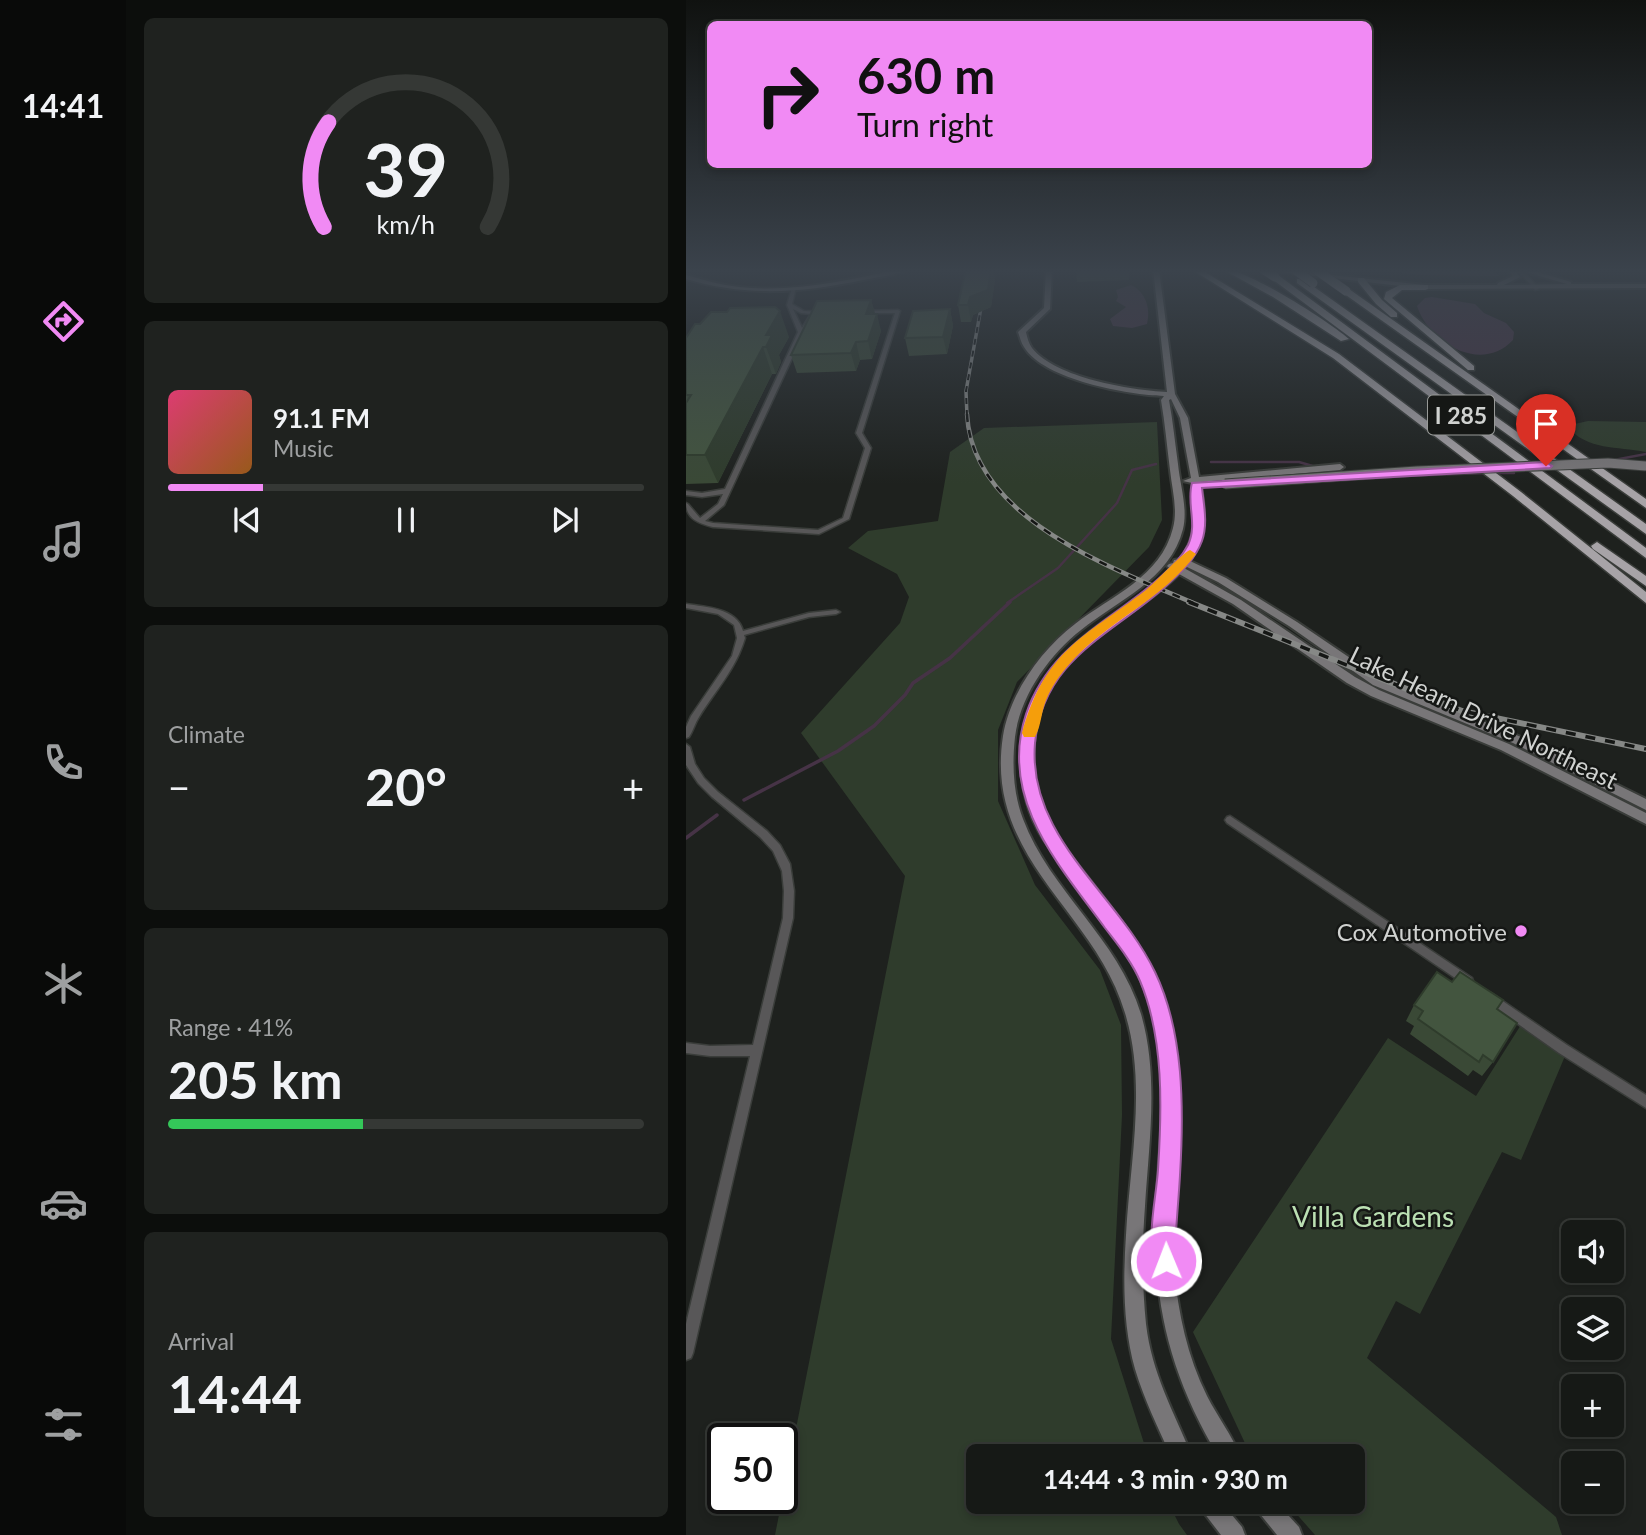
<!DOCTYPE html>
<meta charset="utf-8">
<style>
body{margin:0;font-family:Lato,sans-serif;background:#1f221f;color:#f1f3f6;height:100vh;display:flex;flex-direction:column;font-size:26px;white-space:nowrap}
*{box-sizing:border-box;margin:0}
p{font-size:23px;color:#9ea0a1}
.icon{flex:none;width:38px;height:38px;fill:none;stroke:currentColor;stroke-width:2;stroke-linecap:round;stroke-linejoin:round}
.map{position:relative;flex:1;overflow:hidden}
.drawer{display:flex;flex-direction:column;gap:18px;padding:18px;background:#0c0e0c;width:560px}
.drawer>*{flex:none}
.banner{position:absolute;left:21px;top:21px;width:665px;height:147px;border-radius:10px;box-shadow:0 4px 10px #0003,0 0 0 2px #353835;background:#f18af4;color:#111;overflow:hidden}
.fabs{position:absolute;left:875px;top:1220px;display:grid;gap:14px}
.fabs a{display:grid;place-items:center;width:63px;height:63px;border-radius:10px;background:#161916;box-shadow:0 4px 10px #0003,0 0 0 2px #353835;font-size:35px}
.speed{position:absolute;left:21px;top:1423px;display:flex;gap:14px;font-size:35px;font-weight:700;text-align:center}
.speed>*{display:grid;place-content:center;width:91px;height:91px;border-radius:50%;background:#161916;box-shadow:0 4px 10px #0003,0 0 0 2px #353835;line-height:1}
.speed .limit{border:4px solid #111;border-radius:10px;background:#fff;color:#111}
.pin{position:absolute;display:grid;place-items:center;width:60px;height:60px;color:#fff;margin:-72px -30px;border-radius:50% 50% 50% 0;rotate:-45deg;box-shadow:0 0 7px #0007}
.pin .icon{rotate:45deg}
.me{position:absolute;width:77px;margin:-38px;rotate:359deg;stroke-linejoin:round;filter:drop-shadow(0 0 5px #0008)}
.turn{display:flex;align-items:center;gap:24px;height:147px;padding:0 35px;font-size:32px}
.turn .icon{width:91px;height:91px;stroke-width:2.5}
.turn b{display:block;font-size:49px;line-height:60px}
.big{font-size:52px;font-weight:700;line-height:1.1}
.drawer .card{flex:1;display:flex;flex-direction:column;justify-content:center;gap:10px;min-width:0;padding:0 24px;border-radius:10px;background:#1f221f}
.drawer .dial{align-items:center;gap:0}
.dial svg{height:182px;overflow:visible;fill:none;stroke:#353835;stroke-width:7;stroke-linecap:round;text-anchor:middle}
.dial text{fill:#f1f3f6;stroke:none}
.song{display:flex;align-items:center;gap:21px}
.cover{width:84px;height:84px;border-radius:10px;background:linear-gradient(135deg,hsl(340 70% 55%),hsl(30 70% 35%))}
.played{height:7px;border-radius:4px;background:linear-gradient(90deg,#f18af4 20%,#353835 20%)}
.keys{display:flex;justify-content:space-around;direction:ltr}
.heat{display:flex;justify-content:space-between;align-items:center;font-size:38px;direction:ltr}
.charge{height:10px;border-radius:5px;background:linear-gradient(90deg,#34c759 41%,#353835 0)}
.trip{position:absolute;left:280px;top:1444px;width:399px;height:70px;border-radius:10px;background:#161916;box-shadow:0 4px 10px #0003,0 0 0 2px #353835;font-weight:700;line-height:70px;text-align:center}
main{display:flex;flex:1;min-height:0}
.tabs{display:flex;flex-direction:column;width:126px;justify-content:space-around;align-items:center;background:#090a09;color:#9ea0a1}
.tabs .icon{width:49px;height:49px}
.tabs .current{color:#f18af4}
.tabs b{font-size:32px;color:#f1f3f6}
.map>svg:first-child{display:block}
.green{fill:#2f3c2c}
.water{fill:#463346}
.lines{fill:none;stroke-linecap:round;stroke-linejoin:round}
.stream-far1{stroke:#463346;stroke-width:2.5}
.stream{stroke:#463346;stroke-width:3.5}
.street-casing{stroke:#3a3d3a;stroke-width:3}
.secondary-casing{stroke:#3a3d3a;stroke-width:4}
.highway-casing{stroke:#3a3d3a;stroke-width:3}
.street{fill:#585758;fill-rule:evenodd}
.secondary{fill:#787678;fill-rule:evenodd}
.highway{fill:#a7a3a7;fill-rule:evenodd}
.rail-far2-casing{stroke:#868886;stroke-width:3.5}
.rail-far1-casing{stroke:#868886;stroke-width:4.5}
.rail-casing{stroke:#868886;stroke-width:6}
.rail-far2{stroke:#151715;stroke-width:2;stroke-dasharray:6;stroke-linecap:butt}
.rail-far1{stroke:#151715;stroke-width:2.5;stroke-dasharray:8;stroke-linecap:butt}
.rail{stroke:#151715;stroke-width:3.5;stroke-dasharray:10;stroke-linecap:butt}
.secondary-bridge-casing{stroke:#3a3d3a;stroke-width:11;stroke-linecap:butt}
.highway-bridge-casing{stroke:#3a3d3a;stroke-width:10;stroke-linecap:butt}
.secondary-bridge{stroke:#787678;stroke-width:9}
.highway-bridge{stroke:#a7a3a7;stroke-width:9}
.wall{fill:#3a4936}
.shaded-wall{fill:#2f3c2c}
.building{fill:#43553f;stroke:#2f3c2c;stroke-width:2}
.route{fill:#f18af4;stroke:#9d5a9f;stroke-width:2}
.slow{fill:#f59e0b}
.poi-dot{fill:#f18af4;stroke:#151715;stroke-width:2.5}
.labels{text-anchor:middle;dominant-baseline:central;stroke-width:5;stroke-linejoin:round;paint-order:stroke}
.shield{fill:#151715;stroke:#989a98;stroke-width:2}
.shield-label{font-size:23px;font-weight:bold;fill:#d0d2d0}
.street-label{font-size:24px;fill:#d0d2d0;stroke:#151715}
.poi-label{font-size:24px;fill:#d0d2d0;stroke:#151715;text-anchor:end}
.near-park-label{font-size:28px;fill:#bbe0b3;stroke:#151715}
</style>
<main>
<nav class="tabs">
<b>14:41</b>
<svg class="icon current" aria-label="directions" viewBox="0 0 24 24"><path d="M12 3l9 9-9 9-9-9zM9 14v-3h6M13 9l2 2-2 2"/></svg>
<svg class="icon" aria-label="music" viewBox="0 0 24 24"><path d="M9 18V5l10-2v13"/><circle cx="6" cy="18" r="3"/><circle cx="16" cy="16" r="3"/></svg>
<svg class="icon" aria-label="phone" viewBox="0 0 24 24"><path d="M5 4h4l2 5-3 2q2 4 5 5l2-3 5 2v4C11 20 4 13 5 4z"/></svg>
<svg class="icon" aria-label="climate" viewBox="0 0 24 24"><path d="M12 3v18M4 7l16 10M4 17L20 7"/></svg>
<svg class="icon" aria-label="car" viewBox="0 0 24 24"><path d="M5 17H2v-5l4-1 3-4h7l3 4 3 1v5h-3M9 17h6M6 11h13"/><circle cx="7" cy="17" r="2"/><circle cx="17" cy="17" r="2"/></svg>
<svg class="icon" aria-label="filters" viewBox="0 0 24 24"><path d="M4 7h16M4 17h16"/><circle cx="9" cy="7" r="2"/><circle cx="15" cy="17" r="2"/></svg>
</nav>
<section class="drawer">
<div class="card dial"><svg viewBox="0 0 100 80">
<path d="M14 69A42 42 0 1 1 86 69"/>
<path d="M14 69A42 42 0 0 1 16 23" stroke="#f18af4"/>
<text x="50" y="56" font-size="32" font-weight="700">39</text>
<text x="50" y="72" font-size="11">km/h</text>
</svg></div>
<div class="card">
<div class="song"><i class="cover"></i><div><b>91.1 FM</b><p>Music</p></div></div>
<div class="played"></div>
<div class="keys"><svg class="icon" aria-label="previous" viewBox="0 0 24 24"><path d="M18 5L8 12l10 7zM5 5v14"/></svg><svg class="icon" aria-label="pause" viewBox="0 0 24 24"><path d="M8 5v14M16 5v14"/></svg><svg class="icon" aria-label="next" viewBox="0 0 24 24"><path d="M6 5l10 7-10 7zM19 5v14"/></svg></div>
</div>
<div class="card"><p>Climate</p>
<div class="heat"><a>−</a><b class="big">20°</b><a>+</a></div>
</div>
<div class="card"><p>Range · 41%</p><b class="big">205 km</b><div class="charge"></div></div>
<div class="card"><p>Arrival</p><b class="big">14:44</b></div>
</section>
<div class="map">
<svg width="960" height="1535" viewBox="0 0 960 1535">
<rect width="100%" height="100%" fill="#1e211e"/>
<g class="green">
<path d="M902,421L960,422V452C930,446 903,451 880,426Z"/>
<path d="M471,422L476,520L463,547L331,682L312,730V801L349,885L414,970L435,1025L436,1115L425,1339L462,1456H292V1502H482L493,1524L501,1535H89L219,876L115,733L214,623L223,597L211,574L162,548L182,531L252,521L264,452L298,428Z"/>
<path d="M838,1020L882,1049L835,1160L816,1152L734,1314L710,1301L681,1358L870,1517L876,1535H629L600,1502H667V1456H565L507,1332L702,1038L790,1096Z"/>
</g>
<g class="water">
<path d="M690,269H803L814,276L733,275Z"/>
<path d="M445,285C460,292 465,309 461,324L446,328L427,326L424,319L440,307L430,301L432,297L430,290Z"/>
<path d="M746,297L789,304L798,313L820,323L828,332L827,340C795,374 743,343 731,306L739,298Z"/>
</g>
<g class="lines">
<g class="stream-far1">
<path d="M928,460L960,454"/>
<path d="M525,462H613L630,467"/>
<path d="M808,473H828"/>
<path d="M717,476L801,473"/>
<path d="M321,603L372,568L431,503L446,470L470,464"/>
</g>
<g class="stream">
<path d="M58,800L152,751L188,726L219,695L227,683L264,658L324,602"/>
<path d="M0,838L31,815"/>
</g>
<defs>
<g id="street">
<path d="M823,269C837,268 845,279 853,289L849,290L837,276Z"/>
<path d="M108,287L110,288L106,304L118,311L137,312L139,313L137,314H130L118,332L38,505L19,521L27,523L132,530L157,518L179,448L170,433L209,313H179L177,312L179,311L212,310L214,311L176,433L185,448L163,519L133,534L27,527C14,524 0,519 0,503L2,504L14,518L32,504L37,494L16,497L0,495V491L16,493L39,489L112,332L101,305L106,288ZM107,309L115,313L125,314L116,328Z"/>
<path d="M0,604C20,607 51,608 57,631L123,613L150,610L154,612L150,614L123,617L58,635L59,638C49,671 30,689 13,717C9,723 7,731 3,737L0,738V727L5,716L46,656L51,638L48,625L32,614L0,608Z"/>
<path d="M0,744L4,747L9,764L18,778L32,792L81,831L94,845L104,864L108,891L107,918L7,1353L5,1358L0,1360V1324L64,1056H24L0,1053V1043L24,1046L67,1045L97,918L98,891L96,871L87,851L74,837L26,797L12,783L0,765Z"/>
<path d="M544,816L786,978L787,981L786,984L782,986L778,984L541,823L539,820L541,817Z"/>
<path d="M805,993L881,1045L960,1095V1108L873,1053L801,1002L800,998L801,994Z"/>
</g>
<g id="secondary">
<path d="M214,269H224C211,275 192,277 177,280C115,293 61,297 0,279V275C18,280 35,285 53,287C107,293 162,280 214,269Z"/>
<path d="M360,269H366L364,309L340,332C341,337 343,344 346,348C370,378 444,390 481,392L467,269H473L489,394L502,418L513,477L654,464L658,467L654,470L514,482C520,511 521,536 504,561L540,578L611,622L695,679L835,737L960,799V810L827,743L687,685L603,626L532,582L499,566L498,568L555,600L669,677L693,690L823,744L960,813V824L815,750L685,696L661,683L547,604L493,574C436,630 355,649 348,745C346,771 351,799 362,823C370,840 385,855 396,870C425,907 457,945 474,989C508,1079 481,1175 488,1268C492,1312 501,1356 521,1396C531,1416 546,1435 554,1456H532C484,1375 466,1303 470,1208C473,1144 484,1076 467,1013C452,959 416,917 383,873C372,859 360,845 352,830C338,805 332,770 336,742C349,653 413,629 476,579L486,570L481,566L483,564L487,563L488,560L495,559C511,535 511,511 506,483L497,481L505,478L494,418L485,399L483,400C487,422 489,443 492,464C494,485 502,508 497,529C484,580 432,600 395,630C363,655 334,696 329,737C326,764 327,793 337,819C364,891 432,938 455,1014C473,1076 463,1143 459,1206C456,1245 456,1285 460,1324C466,1374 487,1410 506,1456H485C472,1428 458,1399 449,1369C437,1327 437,1279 440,1235C444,1162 461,1084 439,1013C409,910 298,859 317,736C324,693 355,650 389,624C425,596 475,577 487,528C492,509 486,489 484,470C481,447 479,423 475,400L478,396C443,395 358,380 338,347C335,343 334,337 332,332L358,308Z"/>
<path d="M572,269H589L739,285H811L812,283L827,276L821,269H827L834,277L818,285L881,284L840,272L842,269L885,282V284H960V288L739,289Z"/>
<path d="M512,1502H535L556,1527L559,1535H535L515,1509Z"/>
<path d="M567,1502H590L613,1527L616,1535H591L570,1509Z"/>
</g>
<g id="highway">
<path d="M505,269H514L653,354L835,492L960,592V603L827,496L647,358Z"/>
<path d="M536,269C558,267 644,322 663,339L655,341L587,297Z"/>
<path d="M586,275H592L960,548V558L586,279Z"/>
<path d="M672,278H678L696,300L711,313V317H705L690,304L672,282Z"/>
<path d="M611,279H617L960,524V534L611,283Z"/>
<path d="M742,285V289L739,290H716L706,298L788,366V370H782L698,299L700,292L714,285Z"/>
<path d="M657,289H663L960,499V508L657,293Z"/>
<path d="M911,542L960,576V586L907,549L905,546Z"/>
</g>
</defs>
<use href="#street" class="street-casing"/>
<use href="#secondary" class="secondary-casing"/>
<use href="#highway" class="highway-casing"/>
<use href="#street" class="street"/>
<use href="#secondary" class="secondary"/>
<use href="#highway" class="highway"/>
<defs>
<path id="rail-far2" d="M281,416L280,391L302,269"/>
<path id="rail-far1" d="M281,414C286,519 427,568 507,603"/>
<path id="rail" d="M503,602L776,711L960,749"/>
</defs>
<use href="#rail-far2" class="rail-far2-casing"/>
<use href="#rail-far1" class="rail-far1-casing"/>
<use href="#rail" class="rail-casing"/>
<use href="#rail-far2" class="rail-far2"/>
<use href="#rail-far1" class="rail-far1"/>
<use href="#rail" class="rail"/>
<defs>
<path id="secondary-bridge" d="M539,484L731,471L922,463L960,466"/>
<g id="highway-bridge">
<path d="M577,269L589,277"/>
<path d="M608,269L627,283"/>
<path d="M629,269L660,291"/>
</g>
</defs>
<use href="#secondary-bridge" class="secondary-bridge-casing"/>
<use href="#highway-bridge" class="highway-bridge-casing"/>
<use href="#secondary-bridge" class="secondary-bridge"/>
<use href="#highway-bridge" class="highway-bridge"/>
</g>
<g class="wall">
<path d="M280,269H307L309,280L305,307L287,315L285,322H275L272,305Z"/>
<path d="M390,269H443V280L391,282Z"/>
<path d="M185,300L189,314L195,331L186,359L174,360L170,371L111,373L105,355Z"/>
<path d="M264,309L267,326L261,354L223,356L219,338Z"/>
<path d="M41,312L103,337L93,355L95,362L90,374H86L32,483L0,484V338L14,324Z"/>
<path d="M766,982L811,1009L807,1062L796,1076L787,1070L782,1076L724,1034L728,1026L720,1021L728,1005Z"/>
</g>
<g class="shaded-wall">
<path d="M305,269H307L309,280L305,307L287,315L285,322L282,305L284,297Z"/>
<path d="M185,300L190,317L180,314Z"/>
<path d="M264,309L267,326L261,354L257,337Z"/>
<path d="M94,311L103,337L93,355L95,362L90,374L80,347V335Z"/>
<path d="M191,314L195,331L186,359L182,341Z"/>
<path d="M170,342L174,360L170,371L165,353Z"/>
<path d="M77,347L86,374L32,483L19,455Z"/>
</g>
<g class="building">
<path d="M280,269H305L302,290L284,297L282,305H272Z"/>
<path d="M185,300L180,314H191L182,341L170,342L165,353L105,355L131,301Z"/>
<path d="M89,307L94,311L80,335H86L80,347H77L19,455H0V403L5,395H0V338L9,324H14L25,312H41L44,308Z"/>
<path d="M264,309L257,337L219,338L227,311Z"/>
<path d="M751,972L766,982L774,972L817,1000L811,1009L831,1023L807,1062L797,1055L793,1062L732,1019L737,1011L728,1005Z"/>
</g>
<linearGradient id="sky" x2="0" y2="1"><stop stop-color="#101210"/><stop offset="0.56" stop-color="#3b434c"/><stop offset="1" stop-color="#3b434c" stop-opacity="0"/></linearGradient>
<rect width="960" height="484" fill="url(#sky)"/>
<path class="route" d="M860,462L866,466L864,468L516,488C518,506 522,524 516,541C509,560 495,572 480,586C426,635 357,658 349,743C341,838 432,894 469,972C498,1032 498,1109 494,1175C493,1194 491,1214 490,1233C490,1246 493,1258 488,1270L480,1273L471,1270C459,1241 470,1200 472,1170C476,1109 478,1038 454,981C446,962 432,945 419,928C373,865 312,799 340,714C363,646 421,624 471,580C483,569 494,560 502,545C512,524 500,503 506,483Z"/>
<path class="slow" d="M504,550L510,554C477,599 424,620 387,660C375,673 363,689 358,706C355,717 354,728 349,737H338L336,733C359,650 397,638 460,590C471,581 495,554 504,550Z"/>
<circle class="poi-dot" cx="835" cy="931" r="7"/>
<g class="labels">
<rect class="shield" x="742" y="395.5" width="66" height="39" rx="5"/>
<g class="shield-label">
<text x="775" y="415">I 285</text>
</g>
<g class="street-label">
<text transform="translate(798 717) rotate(26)">Lake Hearn Drive Northeast</text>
</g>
<g class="poi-label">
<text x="821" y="931">Cox Automotive</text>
</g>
<g class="near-park-label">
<text x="687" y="1216">Villa Gardens</text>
</g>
</g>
</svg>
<div class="fabs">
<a><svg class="icon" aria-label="sound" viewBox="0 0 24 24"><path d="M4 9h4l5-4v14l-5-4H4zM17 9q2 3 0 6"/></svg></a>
<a><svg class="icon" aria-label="layers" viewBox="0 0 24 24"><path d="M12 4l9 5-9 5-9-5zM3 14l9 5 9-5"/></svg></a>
<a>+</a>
<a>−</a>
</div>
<div class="speed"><div class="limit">50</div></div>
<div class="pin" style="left:860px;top:466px;background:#d93025"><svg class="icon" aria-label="arrive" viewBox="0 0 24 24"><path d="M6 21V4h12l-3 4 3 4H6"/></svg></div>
<svg class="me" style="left:480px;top:1261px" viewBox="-20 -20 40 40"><circle r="17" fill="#f18af4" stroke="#fff" stroke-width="3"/><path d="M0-11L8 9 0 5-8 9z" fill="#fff"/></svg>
<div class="trip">14:44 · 3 min · 930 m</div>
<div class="banner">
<div class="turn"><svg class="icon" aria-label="right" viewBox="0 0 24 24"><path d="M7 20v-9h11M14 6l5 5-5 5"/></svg><div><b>630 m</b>Turn right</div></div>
</div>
</div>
</main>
